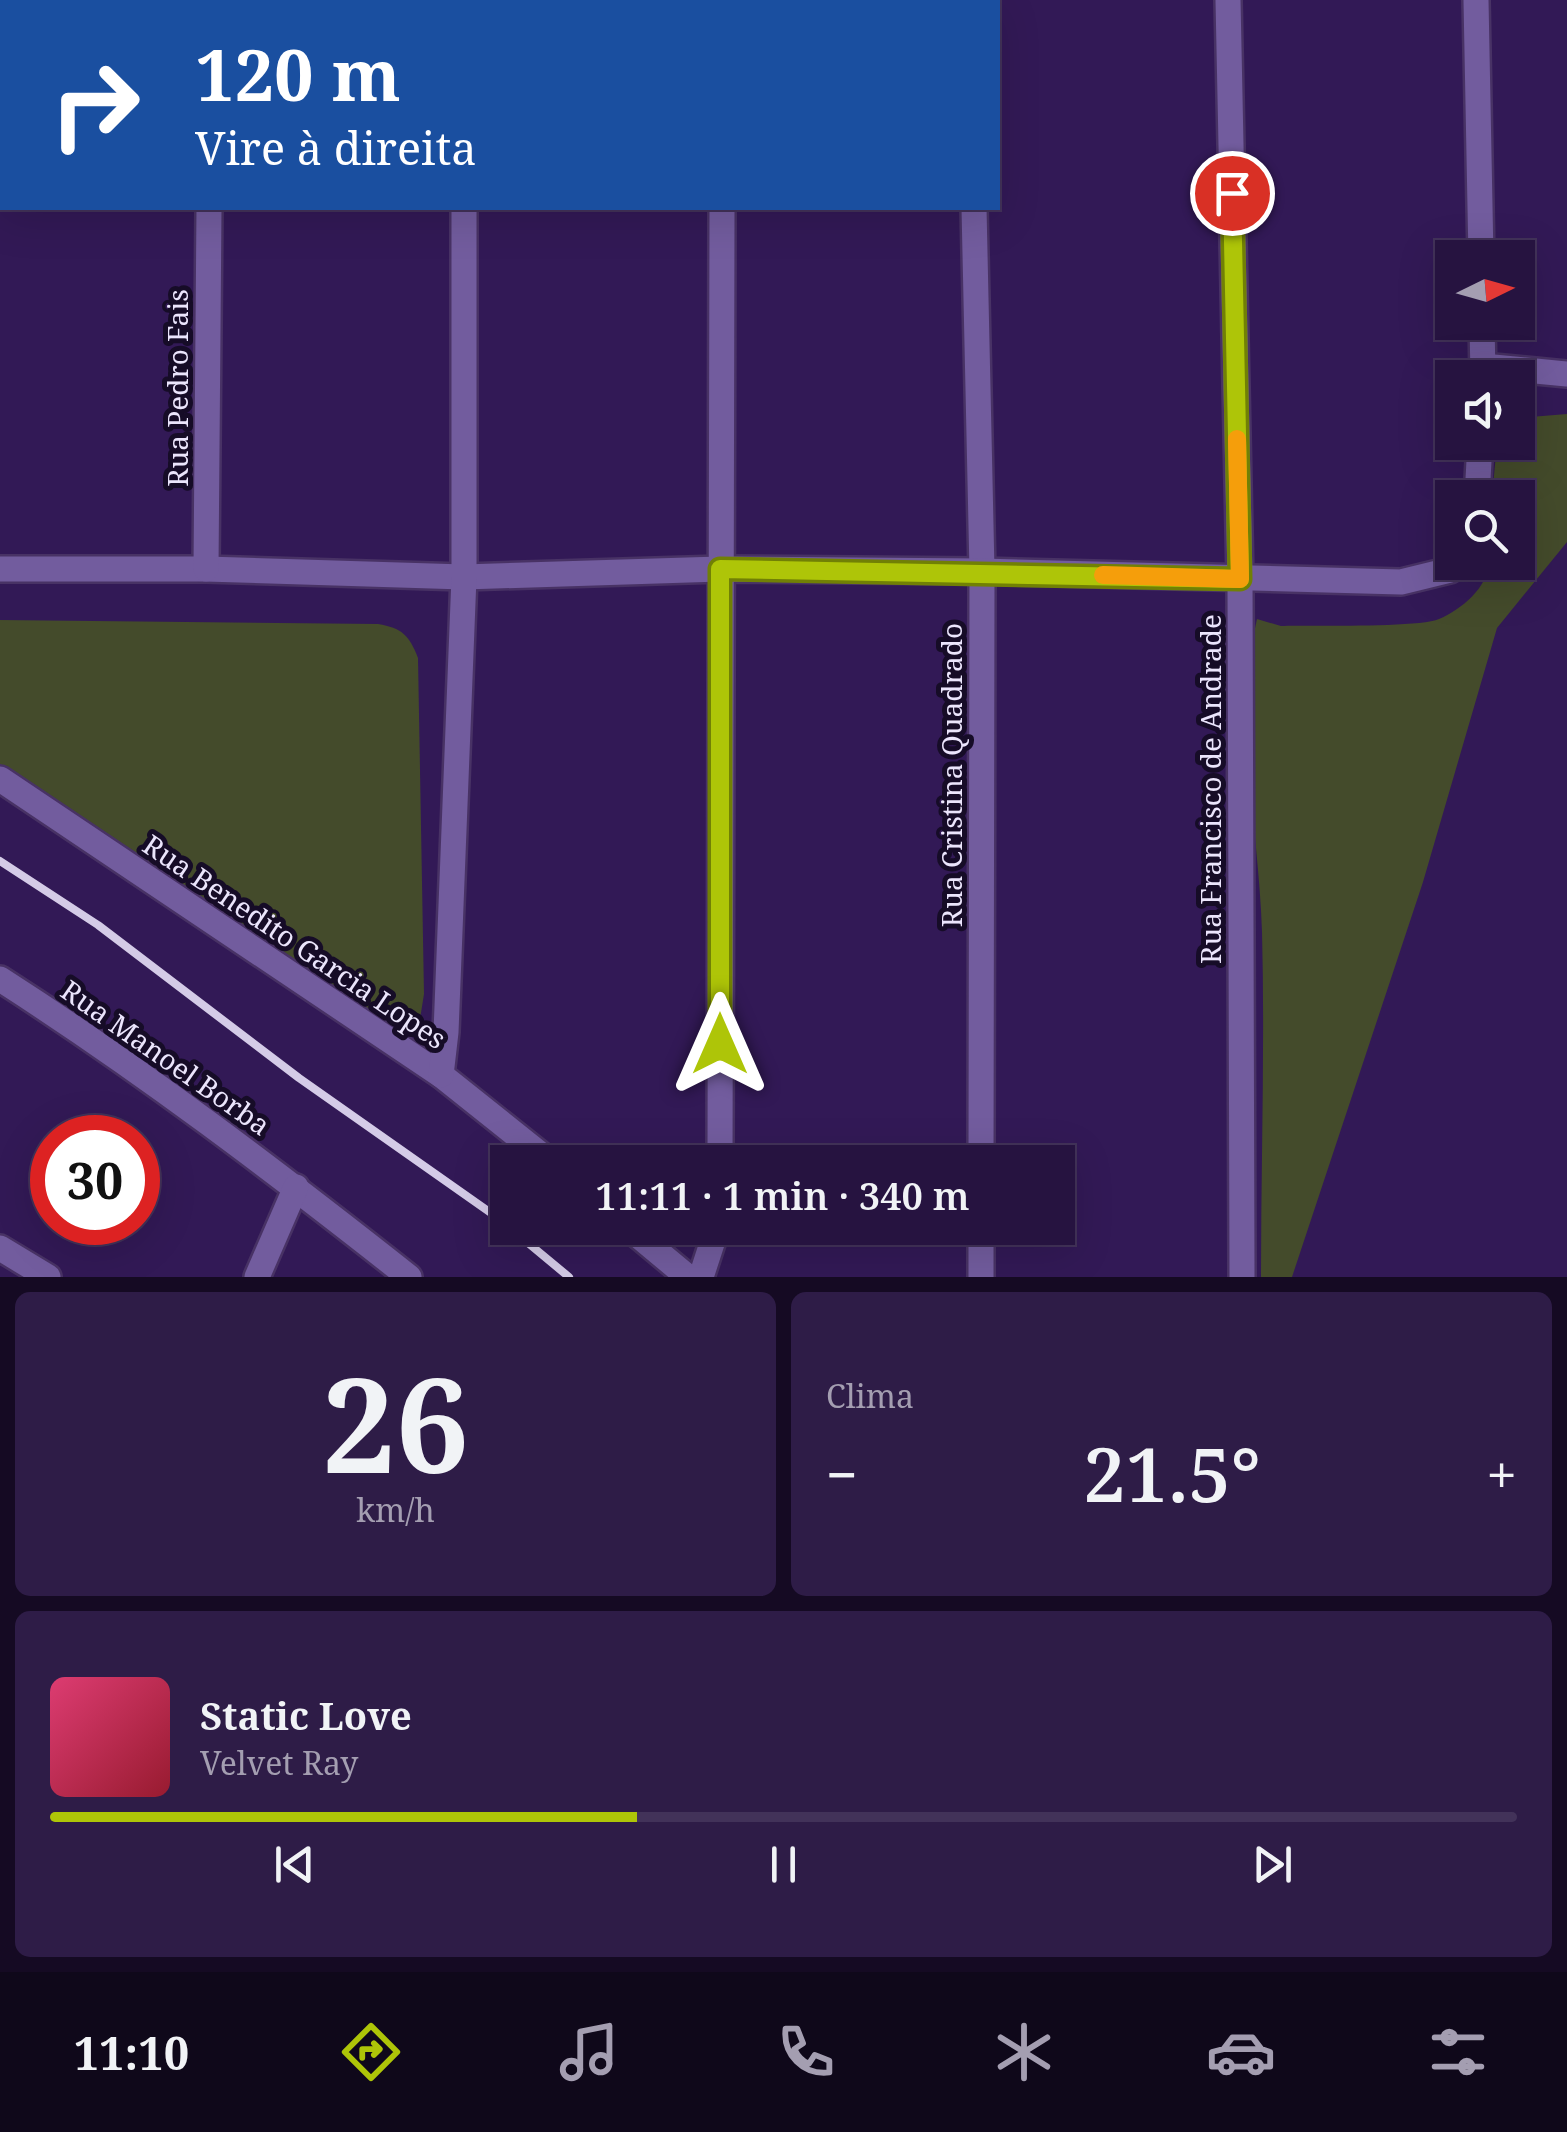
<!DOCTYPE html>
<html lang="pt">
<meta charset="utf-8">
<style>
body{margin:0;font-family:"Noto Serif",serif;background:#2e1c47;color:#f1f3f6;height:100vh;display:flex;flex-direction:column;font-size:38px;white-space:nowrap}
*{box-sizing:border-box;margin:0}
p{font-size:32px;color:#a49eb1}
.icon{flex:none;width:55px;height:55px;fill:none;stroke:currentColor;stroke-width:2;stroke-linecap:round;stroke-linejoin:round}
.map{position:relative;height:1277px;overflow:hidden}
.details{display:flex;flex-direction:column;gap:15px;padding:15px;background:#150a23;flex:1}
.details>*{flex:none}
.hud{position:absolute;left:0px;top:0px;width:1000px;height:210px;box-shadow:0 10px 40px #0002,0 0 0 2px #423259;background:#1a4fa0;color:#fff;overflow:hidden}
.needle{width:65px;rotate:85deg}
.fabs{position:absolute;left:1435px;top:240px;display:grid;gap:20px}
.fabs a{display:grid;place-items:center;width:100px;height:100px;border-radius:0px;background:#261340;box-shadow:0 10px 40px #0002,0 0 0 2px #423259;font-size:50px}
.speed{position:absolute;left:30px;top:1115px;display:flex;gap:20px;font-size:50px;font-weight:700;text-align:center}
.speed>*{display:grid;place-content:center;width:130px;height:130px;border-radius:50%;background:#261340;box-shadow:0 10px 40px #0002,0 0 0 2px #423259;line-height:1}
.speed .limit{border:15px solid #d22;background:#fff;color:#111}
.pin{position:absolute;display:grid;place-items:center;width:85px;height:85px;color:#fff;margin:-42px;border:5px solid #fff;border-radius:50%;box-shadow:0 2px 10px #0007}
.me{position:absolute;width:110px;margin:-55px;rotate:0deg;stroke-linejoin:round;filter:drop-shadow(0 0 8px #0008)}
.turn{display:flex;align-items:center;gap:35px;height:210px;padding:0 30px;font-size:45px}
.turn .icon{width:130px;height:130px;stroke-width:2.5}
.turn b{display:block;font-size:70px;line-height:85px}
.big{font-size:75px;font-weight:600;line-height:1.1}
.details .tile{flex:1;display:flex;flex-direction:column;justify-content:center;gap:15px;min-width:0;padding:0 35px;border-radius:15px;background:#2e1c47}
.details .dial{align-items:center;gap:0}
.dial b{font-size:130px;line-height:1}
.song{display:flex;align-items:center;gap:30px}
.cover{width:120px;height:120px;border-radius:15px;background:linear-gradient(135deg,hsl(340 70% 55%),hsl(350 70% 35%))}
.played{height:10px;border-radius:5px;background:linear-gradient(90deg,#aec508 40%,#423259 40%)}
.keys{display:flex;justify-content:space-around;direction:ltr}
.heat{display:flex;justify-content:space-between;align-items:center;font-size:55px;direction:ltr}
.details .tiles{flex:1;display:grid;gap:15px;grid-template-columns:1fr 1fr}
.tile:last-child{grid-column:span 2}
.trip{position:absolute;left:490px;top:1145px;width:585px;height:100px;border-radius:0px;background:#261340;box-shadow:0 10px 40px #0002,0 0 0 2px #423259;font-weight:600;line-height:100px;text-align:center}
.tabs{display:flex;height:160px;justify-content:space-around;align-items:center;background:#0f081a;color:#a49eb1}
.tabs .icon{width:70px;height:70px}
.tabs .current{color:#aec508}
.tabs b{font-size:45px;color:#f1f3f6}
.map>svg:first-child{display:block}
.green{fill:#444b2b}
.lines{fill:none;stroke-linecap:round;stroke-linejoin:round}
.street-casing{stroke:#483265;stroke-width:30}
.street{stroke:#725c9e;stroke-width:25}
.rail{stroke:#d4cbe7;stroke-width:8}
.route-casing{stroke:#718005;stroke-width:25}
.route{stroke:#aec508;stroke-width:18}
.slow{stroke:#f59e0b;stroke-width:18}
.labels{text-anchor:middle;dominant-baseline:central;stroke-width:10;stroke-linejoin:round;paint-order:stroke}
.street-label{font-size:28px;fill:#ebe5fc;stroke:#160c27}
</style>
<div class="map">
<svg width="1567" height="1277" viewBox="0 0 1567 1277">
<rect width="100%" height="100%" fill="#321956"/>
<g class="green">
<path d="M1567,414V542L1497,628L1423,882L1292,1277H1261C1261,1162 1265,1047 1262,932C1259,829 1233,720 1257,619L1281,626C1311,625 1418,628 1439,619C1461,610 1488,587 1489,563L1518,562V498L1492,497L1497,443L1518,442V418Z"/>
<path d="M0,620L378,624C402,628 409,635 418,658L424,994L420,1019L405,1033L391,1030L0,770Z"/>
</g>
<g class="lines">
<defs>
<g id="street">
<path d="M464,0V2"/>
<path d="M969,0V2"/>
<path d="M1228,0L1240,579L1242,1277"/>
<path d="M1476,0L1481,258"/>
<path d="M210,2V0"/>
<path d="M723,2V0"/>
<path d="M974,208L982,571L981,1162"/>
<path d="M1482,322L1483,378"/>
<path d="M1483,366L1567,374"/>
<path d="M1477,498L1480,442"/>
<path d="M0,569H206L464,577L720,569L982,571L1401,582L1450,570L1456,562"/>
<path d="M206,569L209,208"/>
<path d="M0,779L441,1075L550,1162"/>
<path d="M0,979C142,1070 276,1172 409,1277"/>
<path d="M441,1075L446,1032L464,577V208"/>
<path d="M720,1162L722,208"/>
<path d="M629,1228L688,1277"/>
<path d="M0,1248L48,1277"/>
<path d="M257,1277L296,1187"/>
<path d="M701,1277L717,1228"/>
<path d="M981,1277V1228"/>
</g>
</defs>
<use href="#street" class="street-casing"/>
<use href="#street" class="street"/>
<g class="rail">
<path d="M0,861L98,925L299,1078L508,1225"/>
<path d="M510,1228L569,1277"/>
</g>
</g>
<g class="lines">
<defs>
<path id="route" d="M720,1044V569L1240,579L1232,193"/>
</defs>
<use href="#route" class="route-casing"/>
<use href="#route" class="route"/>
<path class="slow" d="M1103,575L1240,579L1237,439"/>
</g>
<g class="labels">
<g class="street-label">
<text transform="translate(177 388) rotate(-90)">Rua Pedro Fais</text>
<text transform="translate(951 775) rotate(-90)">Rua Cristina Quadrado</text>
<text transform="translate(1210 789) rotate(-90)">Rua Francisco de Andrade</text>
<text transform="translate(295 941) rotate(34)">Rua Benedito Garcia Lopes</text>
<text transform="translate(166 1057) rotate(35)">Rua Manoel Borba</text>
</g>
</g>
</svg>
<div class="fabs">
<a><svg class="needle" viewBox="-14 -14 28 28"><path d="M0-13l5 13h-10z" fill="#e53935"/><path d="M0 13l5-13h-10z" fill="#a49eb1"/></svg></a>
<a><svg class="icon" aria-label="sound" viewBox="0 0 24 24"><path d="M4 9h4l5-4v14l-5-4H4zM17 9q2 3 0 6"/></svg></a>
<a><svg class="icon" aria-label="search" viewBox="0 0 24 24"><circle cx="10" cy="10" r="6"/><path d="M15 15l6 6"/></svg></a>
</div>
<div class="speed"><div class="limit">30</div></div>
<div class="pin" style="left:1232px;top:193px;background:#d93025"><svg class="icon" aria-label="arrive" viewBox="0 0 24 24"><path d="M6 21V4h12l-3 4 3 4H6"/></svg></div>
<svg class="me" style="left:720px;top:1044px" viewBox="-20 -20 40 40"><path d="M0-17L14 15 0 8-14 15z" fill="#aec508" stroke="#fff" stroke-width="4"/></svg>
<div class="trip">11:11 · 1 min · 340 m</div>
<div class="hud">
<div class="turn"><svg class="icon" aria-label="right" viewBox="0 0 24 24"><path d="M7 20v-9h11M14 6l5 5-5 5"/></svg><div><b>120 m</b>Vire à direita</div></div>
</div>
</div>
<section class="details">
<div class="tiles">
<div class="tile dial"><b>26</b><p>km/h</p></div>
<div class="tile"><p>Clima</p>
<div class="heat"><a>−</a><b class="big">21.5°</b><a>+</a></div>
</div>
<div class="tile">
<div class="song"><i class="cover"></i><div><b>Static Love</b><p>Velvet Ray</p></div></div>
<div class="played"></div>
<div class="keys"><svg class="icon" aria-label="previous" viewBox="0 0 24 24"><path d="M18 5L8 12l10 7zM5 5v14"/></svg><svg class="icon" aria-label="pause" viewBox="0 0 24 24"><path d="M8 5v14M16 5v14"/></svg><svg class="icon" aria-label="next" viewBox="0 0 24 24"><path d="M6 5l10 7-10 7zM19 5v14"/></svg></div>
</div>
</div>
</section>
<nav class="tabs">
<b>11:10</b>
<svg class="icon current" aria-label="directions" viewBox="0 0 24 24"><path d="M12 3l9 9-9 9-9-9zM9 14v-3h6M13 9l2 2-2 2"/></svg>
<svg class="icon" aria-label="music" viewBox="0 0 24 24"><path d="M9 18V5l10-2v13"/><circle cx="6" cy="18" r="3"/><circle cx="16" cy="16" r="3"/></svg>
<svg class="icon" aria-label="phone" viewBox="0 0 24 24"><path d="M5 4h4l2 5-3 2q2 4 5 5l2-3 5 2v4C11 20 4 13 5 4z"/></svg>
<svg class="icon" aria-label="climate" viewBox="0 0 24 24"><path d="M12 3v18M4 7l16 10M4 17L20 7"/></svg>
<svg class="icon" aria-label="car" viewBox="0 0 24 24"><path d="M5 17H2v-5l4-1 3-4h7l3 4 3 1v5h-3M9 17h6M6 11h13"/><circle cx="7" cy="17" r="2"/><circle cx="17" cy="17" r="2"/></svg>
<svg class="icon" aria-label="filters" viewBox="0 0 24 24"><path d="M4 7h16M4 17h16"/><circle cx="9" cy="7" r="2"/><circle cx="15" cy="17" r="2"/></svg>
</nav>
